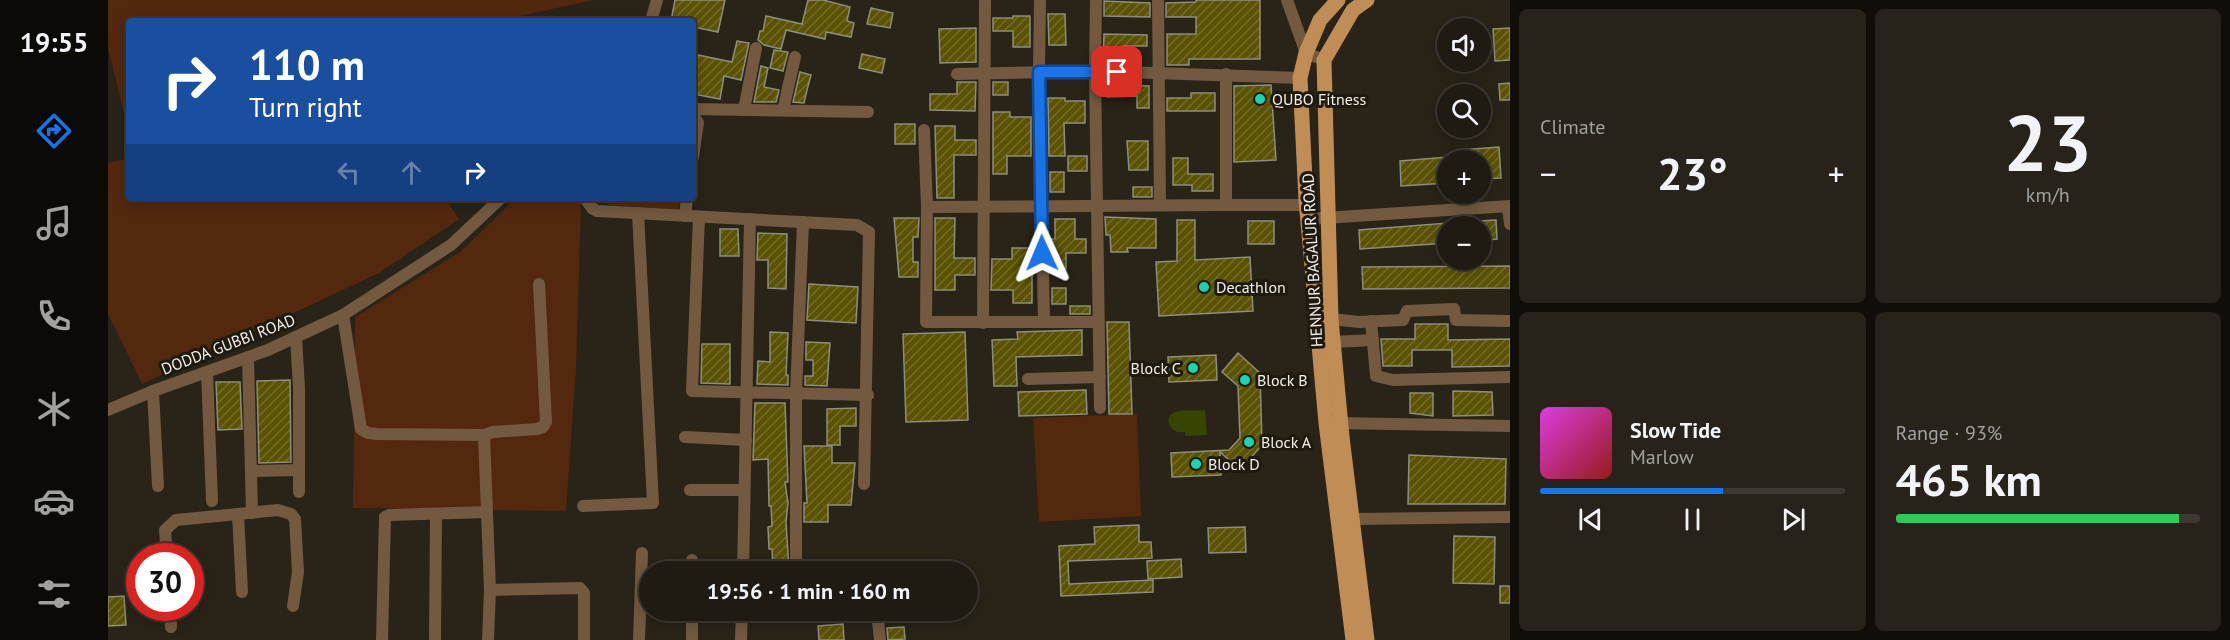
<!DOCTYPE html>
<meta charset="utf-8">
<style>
body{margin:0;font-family:"PT Sans",sans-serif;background:#27231b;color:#f1f3f6;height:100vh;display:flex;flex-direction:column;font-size:22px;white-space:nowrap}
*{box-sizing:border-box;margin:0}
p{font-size:20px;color:#a1a19f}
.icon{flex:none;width:33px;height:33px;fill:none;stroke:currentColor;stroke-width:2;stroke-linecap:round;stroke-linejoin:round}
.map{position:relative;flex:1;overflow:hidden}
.side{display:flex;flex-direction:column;gap:9px;padding:9px;background:#110e0a;width:720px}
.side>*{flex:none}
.hud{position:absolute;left:18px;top:18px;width:570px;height:183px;border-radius:6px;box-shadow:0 3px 15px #0003,0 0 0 2px #3c3832;background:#1a4fa0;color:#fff;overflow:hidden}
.tools{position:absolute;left:1329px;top:18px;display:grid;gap:12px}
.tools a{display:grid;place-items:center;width:54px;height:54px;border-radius:50%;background:#1f1a12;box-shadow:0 3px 15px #0003,0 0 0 2px #3c3832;font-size:30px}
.speed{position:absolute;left:18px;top:543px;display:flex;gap:12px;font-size:30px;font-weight:700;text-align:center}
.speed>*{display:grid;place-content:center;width:78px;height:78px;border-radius:50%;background:#1f1a12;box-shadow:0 3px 15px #0003,0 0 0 2px #3c3832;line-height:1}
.speed .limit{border:9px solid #d22;background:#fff;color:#111}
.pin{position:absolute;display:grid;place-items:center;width:51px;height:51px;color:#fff;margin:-26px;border-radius:12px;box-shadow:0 3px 9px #0006}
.me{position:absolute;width:66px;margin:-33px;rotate:359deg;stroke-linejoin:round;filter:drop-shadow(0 0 4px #0008)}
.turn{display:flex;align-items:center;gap:21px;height:126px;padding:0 24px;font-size:27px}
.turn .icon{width:78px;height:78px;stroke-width:2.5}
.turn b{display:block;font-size:42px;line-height:51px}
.lanes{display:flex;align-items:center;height:57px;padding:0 24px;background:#0003;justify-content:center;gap:30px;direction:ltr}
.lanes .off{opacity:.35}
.big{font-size:45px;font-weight:600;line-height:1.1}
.side .tile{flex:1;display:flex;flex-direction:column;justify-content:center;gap:9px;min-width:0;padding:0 21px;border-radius:9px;background:#27231b}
.side .dial{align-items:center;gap:0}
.dial b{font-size:78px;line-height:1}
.song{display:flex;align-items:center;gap:18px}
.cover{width:72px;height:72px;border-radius:9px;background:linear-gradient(135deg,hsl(300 70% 55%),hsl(0 70% 35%))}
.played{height:6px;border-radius:3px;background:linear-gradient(90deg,#1a73e8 60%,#3c3832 60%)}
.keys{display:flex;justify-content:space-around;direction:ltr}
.heat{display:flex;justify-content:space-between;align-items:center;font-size:33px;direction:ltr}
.charge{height:9px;border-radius:4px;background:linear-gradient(90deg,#34c759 93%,#3c3832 0)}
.side .tiles{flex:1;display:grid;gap:9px;grid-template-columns:repeat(2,1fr)}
.trip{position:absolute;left:531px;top:561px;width:339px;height:60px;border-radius:30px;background:#1f1a12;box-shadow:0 3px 15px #0003,0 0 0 2px #3c3832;font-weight:600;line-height:60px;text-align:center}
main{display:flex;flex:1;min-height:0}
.menu{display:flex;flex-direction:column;width:108px;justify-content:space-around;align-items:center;background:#0c0a07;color:#a1a19f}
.menu .icon{width:42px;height:42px}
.menu .current{color:#1a73e8}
.menu b{font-size:27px;color:#f1f3f6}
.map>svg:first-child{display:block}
.grass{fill:#53280e}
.water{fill:#384500}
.building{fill:url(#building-hatch);stroke:#8e8d7e;stroke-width:1.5}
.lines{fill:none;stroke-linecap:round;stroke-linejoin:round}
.minor{stroke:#725940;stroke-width:12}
.major{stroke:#c18d56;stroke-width:15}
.route-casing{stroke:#114b97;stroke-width:15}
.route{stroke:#1a73e8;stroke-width:10}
.poi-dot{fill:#16d5b3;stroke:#1f1a0f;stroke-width:2}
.labels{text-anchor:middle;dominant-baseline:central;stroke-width:6;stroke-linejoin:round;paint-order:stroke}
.poi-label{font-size:16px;fill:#f4f0e9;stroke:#1f1a0f;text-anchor:start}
.street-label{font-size:16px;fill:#f4f0e9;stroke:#1f1a0f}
</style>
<main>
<nav class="menu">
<b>19:55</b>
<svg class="icon current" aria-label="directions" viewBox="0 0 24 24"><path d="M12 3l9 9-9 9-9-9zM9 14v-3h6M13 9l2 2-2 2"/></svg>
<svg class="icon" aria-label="music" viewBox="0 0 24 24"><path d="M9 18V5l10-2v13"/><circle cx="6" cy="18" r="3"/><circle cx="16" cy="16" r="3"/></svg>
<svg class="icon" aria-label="phone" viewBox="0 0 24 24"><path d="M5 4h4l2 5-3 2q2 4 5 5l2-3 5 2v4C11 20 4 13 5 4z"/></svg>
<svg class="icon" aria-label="climate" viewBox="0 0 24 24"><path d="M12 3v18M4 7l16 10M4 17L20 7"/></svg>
<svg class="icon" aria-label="car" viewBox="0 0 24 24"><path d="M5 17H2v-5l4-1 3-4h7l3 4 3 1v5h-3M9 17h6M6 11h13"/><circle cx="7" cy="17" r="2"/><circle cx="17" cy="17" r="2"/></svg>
<svg class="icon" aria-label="filters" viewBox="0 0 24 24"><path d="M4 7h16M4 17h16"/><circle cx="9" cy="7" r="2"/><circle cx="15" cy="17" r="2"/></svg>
</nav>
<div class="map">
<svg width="1402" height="640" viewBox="0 0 1402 640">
<defs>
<pattern id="building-hatch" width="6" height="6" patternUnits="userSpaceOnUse" patternTransform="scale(1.5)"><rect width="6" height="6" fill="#5b5304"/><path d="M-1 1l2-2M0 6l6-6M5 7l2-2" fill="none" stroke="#736c29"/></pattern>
</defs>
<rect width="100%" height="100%" fill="#292318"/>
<g class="grass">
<path d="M0,0H485L390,21H21V135L0,47Z"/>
<path d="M21,158V198H337L351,219L271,273L34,384L0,314V163Z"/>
<path d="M408,198H472L473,204L468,369L458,511L245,508L247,317L352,252Z"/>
<path d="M494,198H572L570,210L501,205Z"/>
<path d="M1029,414L1033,516L931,522L925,418Z"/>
</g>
<path class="water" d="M1097,410L1099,435L1077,436V432C1062,435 1054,417 1067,412C1075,409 1088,411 1097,410Z"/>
<g class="building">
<path d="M567,0H617L610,32L585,27V21H563Z"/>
<path d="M700,0H715L742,7L739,21L746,23L743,37L718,32L717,39L678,30L673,49L656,45L650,40L652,31H655L658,16L694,24Z"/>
<path d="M1088,0H1152V59H1081V65H1059V34H1088V17H1058V3L1088,2Z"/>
<path d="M996,1L1042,3V17L996,16Z"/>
<path d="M763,8L785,13L782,28L759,24Z"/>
<path d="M940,14H957L958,45H941Z"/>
<path d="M905,16H922V47H905V31H885V18H905Z"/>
<path d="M868,28V62L832,63L831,29Z"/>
<path d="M1402,28V60L1387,61L1385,29Z"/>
<path d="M996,34L1039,35V46H1015V63H995Z"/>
<path d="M629,41L641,43L633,80L616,76L612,99L585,94V54L624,62Z"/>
<path d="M666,50L680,52L675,71L662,68Z"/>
<path d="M754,54L777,59L774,73L751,68Z"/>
<path d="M653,66L660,68L656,87L671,90L668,102H646Z"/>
<path d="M692,72L703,75L699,90L696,103L685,102Z"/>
<path d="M849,82H868L867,111L822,110V94H849Z"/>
<rect x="885" y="82" width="15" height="13"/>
<path d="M1402,83V100H1392L1391,84Z"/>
<path d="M999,84L1041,86V108H1029V96L999,97Z"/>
<path d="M1163,85L1168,160L1126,162V86Z"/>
<path d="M1083,93H1107V111H1059V98H1083Z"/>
<path d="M940,98H957V101H977V123H956L957,156H941Z"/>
<path d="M885,112H902V117H923V156H899V174H885Z"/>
<rect x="787" y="124" width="20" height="20"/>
<path d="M827,126H847V140H868V155H846V198H829Z"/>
<path d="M1019,141H1040V170H1021Z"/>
<path d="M1391,147L1393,178L1372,179V160H1353L1352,150Z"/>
<rect x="960" y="156" width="19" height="15"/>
<path d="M1340,157V183L1293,186L1292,161Z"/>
<path d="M1065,158H1080V174H1105V191H1084V185H1065Z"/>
<rect x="942" y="172" width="14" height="20"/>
<rect x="1025" y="187" width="19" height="10"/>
<path d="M997,217L1048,219V248H1019L1020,252H1003L1002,235H998Z"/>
<path d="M786,218H811L810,237H805V262H810V277H791Z"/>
<path d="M827,218H847L846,258H867V275H847V290H827Z"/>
<path d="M947,219H967V239H978V253H958V269H943V239H947Z"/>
<path d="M1069,220H1087V260L1142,257L1145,311L1051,316L1048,262L1069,261Z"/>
<path d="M1388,220L1389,239L1372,241V221Z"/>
<rect x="1140" y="221" width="26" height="23"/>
<path d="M1340,223V243L1252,249L1251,230Z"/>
<path d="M612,229H630L631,256H612Z"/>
<path d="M650,233L679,234L678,289L660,288V260H649Z"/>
<path d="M904,248H924V303H905V290H883L884,259H904Z"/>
<path d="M1402,266V288L1255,289L1254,267Z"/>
<path d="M701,284L750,287L748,323L699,320Z"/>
<rect x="944" y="288" width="14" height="16"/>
<rect x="962" y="306" width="20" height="8"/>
<path d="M999,322H1021L1024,414H1001Z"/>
<path d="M1307,324H1340V340L1402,339V366L1344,367V350H1304V366H1275L1273,339H1307Z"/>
<path d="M974,330V355L908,357L909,386H886L884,340L910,339L909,332Z"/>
<path d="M662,332L680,333L678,375H680V385L649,384L650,361L662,362Z"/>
<path d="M857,332L860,420L798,422L795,334Z"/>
<path d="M698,342L722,343L719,386L697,385V376H705V360H698Z"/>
<path d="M594,344H622V384L593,383Z"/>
<path d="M1130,353L1152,373L1154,445L1132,470L1112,452L1113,475L1064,477L1063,453L1121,450L1132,438L1130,386L1114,372Z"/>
<path d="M1108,355L1109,380L1061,382L1060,357Z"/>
<path d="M182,380L183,462L151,463L149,381Z"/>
<path d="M108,382H132L134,429L110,430Z"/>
<path d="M978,390L979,414L911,416L910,392Z"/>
<path d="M1345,391L1384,392L1385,415L1345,416Z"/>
<path d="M1302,393H1325V416L1302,413Z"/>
<path d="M647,403H677L680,482H677L680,503L678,522L681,569L665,570L664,549H661L660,527L664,526L663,506H661L660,459L645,460Z"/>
<path d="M748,408V426H732V445H719V409Z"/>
<path d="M696,446H724V463H747L743,505H720V522H696V503H699Z"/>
<path d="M1301,455L1398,459L1397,504H1300Z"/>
<path d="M1031,525V542H1043L1044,558L960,561L961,584L1045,580V592L953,596L951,546L987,544L986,527Z"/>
<path d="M1137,527L1138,552L1101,553L1100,528Z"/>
<path d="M1346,536L1387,537L1386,584L1345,583Z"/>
<path d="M1073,559L1074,577L1040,579L1039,561Z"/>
<rect x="1392" y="586" width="10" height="17"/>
<path d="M16,596L18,625L0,626V597Z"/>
<path d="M735,624L736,640H711L710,626Z"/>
<path d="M796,627L797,639L780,640L779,628Z"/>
</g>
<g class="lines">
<g class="minor">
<path d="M932,0L931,72L936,322"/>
<path d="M988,0L987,71L992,408"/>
<path d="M1179,0L1198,53L1216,60"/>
<path d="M1050,1L1052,205"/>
<path d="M543,21L549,0"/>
<path d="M849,74L987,71L1192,78"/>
<path d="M585,109L760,112"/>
<path d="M636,110L648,48"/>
<path d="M675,110L687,57"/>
<path d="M585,114L590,123L585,157"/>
<path d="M816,130L819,207L818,322H991"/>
<path d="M477,198L484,208L489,211L749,225L761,232L756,484"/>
<path d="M1118,205H1199"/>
<path d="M819,207L1118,205V74"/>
<path d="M1400,207L1402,224"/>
<path d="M577,216L579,198"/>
<path d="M591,217L584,391L760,395"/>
<path d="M1200,219L1402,206"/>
<path d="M695,222L688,393V562L690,568L695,572"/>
<path d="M235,315L253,429L260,433L269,434L376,435L385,432L429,429L435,427L438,422L431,284"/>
<path d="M1223,319L1251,322L1295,320L1299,311L1346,309L1348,320L1402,321"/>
<path d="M1263,321L1268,376L1285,380L1402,377"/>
<path d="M875,323L877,0"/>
<path d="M188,337L191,388V492"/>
<path d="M1225,342L1265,340"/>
<path d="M140,357L144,513"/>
<path d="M99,372L104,501"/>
<path d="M920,379L992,377"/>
<path d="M45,391L50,486"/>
<path d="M0,410L45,391L160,350L235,315L343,245L393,198"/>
<path d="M1225,423L1402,426"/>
<path d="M376,435L382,590L380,640"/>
<path d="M577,437L638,440"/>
<path d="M143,471L191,470"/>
<path d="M582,490H636"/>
<path d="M475,506L545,503L530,213"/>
<path d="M130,514L134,592"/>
<path d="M1245,519L1402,517"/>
<path d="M59,556L57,530L68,520L170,510L183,514L187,519L190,572L185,606"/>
<path d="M584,572V560"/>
<path d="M635,572L642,219"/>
<path d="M699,572L754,566L763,572"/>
<path d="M382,590L472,588L476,593V640"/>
<path d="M62,608L63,627"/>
<path d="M769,610L772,640"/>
<path d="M274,640L277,517L281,515L379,512"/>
<path d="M327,640L328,514"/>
<path d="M531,640L534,553"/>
<path d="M584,640V610"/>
<path d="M633,640L634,610"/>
</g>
<g class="major">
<path d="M1230,0L1212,20L1198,53L1192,78L1198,200L1218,423L1245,640"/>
<path d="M1259,640L1234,437L1223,319L1216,60L1245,10L1259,0"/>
</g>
</g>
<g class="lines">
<defs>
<path id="route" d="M934,253L931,72H1009"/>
</defs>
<use href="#route" class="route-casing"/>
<use href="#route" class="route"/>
</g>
<g class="poi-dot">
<circle cx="1152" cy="99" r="6"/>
<circle cx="1096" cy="287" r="6"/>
<circle cx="1085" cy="368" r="6"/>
<circle cx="1137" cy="380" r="6"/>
<circle cx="1141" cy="442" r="6"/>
<circle cx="1088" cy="464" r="6"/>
</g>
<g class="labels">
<g class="poi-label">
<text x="1164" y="99">QUBO Fitness</text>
<text x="1108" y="287">Decathlon</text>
<text x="1073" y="368" text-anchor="end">Block C</text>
<text x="1149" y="380">Block B</text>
<text x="1153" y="442">Block A</text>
<text x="1100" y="464">Block D</text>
</g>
<g class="street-label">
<text transform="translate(1204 260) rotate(-93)">HENNUR BAGALUR ROAD</text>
<text transform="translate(120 344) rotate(-21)">DODDA GUBBI ROAD</text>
</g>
</g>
</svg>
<div class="tools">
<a><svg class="icon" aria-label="sound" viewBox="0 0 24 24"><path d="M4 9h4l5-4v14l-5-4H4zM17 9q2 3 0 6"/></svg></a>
<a><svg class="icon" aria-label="search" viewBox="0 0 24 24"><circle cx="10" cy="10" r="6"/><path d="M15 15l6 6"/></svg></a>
<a>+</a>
<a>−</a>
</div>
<div class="speed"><div class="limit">30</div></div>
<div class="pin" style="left:1009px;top:72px;background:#d93025"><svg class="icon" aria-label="arrive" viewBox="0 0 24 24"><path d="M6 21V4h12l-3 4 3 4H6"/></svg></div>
<svg class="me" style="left:934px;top:253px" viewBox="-20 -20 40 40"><path d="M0-17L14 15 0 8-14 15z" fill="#1a73e8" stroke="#fff" stroke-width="4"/></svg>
<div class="trip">19:56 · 1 min · 160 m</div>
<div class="hud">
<div class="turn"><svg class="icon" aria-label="right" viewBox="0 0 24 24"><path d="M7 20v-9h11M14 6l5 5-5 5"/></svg><div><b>110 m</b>Turn right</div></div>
<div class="lanes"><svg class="icon off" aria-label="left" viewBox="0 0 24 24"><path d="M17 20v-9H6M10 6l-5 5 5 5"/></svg><svg class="icon off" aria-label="ahead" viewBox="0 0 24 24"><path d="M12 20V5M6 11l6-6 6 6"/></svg><svg class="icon" aria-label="right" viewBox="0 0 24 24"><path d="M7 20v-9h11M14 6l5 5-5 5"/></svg></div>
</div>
</div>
<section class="side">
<div class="tiles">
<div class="tile"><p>Climate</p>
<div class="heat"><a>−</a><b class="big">23°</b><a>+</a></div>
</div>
<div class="tile dial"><b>23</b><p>km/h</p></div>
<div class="tile">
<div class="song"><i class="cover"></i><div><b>Slow Tide</b><p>Marlow</p></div></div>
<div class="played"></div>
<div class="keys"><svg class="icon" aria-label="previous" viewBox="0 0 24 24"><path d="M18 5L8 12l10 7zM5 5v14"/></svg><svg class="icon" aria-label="pause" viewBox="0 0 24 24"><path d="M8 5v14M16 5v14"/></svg><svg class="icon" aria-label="next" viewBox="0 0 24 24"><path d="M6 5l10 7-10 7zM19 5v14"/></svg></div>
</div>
<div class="tile"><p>Range · 93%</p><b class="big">465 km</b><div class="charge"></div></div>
</div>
</section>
</main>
